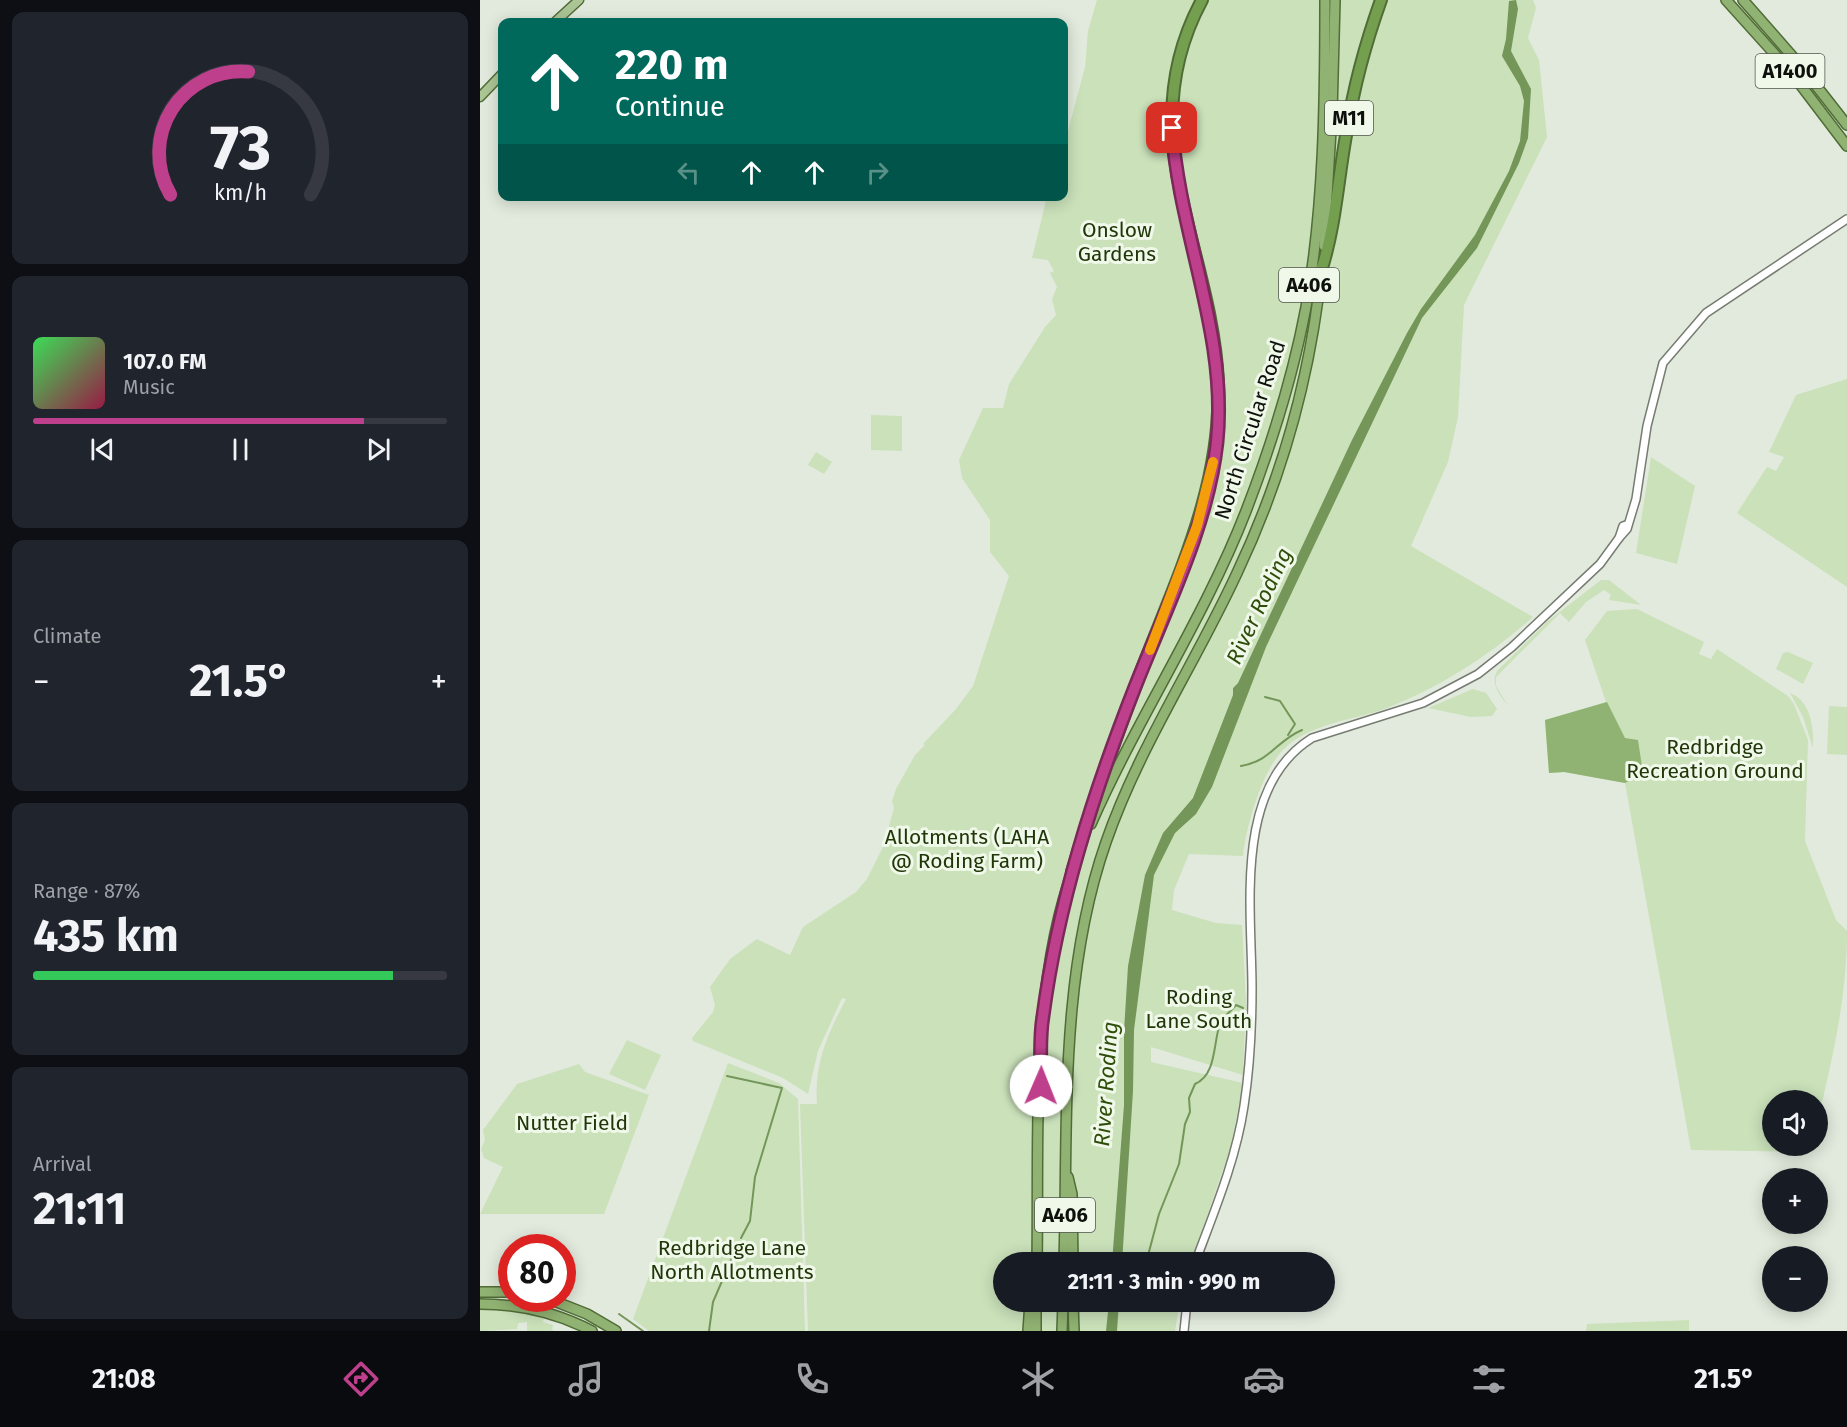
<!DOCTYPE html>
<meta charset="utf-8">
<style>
body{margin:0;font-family:"Fira Sans",sans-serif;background:#20242c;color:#f1f3f6;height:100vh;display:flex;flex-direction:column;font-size:22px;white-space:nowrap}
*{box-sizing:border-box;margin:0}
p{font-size:20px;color:#9ea1a6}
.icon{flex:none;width:33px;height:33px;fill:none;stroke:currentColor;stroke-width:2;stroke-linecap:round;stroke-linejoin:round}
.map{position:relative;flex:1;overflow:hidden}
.panel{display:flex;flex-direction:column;gap:12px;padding:12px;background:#0d0f14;width:480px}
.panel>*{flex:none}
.hud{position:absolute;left:18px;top:18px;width:570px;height:183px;border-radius:12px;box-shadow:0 3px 15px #0003;background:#00695c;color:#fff;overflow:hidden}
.fabs{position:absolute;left:1282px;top:1090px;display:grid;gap:12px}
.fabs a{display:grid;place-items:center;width:66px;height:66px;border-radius:50%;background:#171b24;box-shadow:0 3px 15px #0003;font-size:30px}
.speed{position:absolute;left:18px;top:1234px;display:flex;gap:12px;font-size:30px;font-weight:700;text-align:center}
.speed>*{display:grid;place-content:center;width:78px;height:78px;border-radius:50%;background:#171b24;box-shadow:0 3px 15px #0003;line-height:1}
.speed .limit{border:9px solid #d22;background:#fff;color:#111}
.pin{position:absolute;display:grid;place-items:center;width:51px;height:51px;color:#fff;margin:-26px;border-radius:12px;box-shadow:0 3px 9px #0006}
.me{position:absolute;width:66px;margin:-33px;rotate:1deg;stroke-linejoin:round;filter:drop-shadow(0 0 4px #0008)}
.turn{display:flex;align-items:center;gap:21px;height:126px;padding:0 18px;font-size:27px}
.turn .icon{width:78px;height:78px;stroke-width:2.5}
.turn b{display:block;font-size:42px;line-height:51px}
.lanes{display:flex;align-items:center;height:57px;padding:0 18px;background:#0003;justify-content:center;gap:30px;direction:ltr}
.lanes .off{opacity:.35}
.big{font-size:45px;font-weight:700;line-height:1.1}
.panel .card{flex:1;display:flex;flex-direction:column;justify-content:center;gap:9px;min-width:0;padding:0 21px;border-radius:12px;background:#20242c}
.panel .dial{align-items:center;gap:0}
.dial svg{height:156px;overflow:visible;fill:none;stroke:#363941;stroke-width:7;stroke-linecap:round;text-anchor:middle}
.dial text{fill:#f1f3f6;stroke:none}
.song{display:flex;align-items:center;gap:18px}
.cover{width:72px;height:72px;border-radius:9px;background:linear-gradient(135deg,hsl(130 70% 55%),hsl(340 70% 35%))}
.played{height:6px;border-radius:3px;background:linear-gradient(90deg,#be3f8b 80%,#363941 80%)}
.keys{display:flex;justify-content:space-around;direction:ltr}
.heat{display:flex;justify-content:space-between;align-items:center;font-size:33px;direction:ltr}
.charge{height:9px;border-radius:4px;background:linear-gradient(90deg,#34c759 87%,#363941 0)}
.trip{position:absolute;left:513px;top:1252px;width:342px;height:60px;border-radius:30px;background:#171b24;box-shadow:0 3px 15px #0003;font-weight:700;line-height:60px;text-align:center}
.tab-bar{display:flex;height:96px;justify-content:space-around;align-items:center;background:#090b0e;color:#9ea1a6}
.tab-bar .icon{width:42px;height:42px}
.tab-bar .selected{color:#be3f8b}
.tab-bar b{font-size:27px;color:#f1f3f6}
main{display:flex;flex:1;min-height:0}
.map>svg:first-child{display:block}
.green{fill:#cae1ba}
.forest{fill:#90b374}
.water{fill:#749658}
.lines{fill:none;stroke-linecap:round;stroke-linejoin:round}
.stream{stroke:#749658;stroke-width:2}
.tertiary-casing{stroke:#767c71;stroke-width:10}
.primary-casing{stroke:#506d37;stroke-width:11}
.trunk-casing{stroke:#506d37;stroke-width:12}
.motorway-casing{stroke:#506d37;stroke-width:14}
.tertiary{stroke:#fff;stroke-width:7}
.primary{stroke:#acc595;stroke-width:8}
.trunk{stroke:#90b272;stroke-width:9}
.motorway{stroke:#749f4f;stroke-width:10}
.route-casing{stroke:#7c295a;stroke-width:15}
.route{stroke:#be3f8b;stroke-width:10}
.slow{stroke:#f59e0b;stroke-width:10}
.labels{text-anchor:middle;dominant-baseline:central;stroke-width:6;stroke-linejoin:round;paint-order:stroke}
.shield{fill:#f0f8ea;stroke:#51564e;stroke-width:1.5}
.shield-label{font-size:20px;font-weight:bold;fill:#0d100b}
.park-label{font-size:21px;fill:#213709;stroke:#f0f8ea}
.street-label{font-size:21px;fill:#0d100b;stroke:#f0f8ea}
.water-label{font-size:22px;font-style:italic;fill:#2f4e0a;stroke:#f0f8ea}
</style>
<main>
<section class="panel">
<div class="card dial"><svg viewBox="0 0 100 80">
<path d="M14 69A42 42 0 1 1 86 69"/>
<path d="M14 69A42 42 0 0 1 54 6" stroke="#be3f8b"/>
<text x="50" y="56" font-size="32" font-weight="700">73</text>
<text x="50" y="72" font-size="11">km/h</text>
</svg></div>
<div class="card">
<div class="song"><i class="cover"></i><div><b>107.0 FM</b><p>Music</p></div></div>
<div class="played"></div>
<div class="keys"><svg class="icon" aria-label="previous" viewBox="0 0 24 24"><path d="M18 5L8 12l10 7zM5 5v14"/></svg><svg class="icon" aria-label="pause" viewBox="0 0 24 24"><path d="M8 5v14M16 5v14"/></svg><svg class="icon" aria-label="next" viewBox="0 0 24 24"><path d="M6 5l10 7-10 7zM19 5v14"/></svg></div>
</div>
<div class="card"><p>Climate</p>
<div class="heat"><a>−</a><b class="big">21.5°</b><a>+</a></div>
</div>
<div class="card"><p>Range · 87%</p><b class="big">435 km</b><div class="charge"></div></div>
<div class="card"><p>Arrival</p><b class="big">21:11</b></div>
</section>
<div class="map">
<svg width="1367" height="1331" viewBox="0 0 1367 1331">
<rect width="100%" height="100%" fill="#e2eadd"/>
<g class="green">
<path d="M617,0H1053L1056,8L1048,38L1059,60L1067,137L984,305L978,417L968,462L931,546L1053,617C1010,655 961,687 907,708C875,720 832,723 806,747C783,767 766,826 763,856L709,854L694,890L692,910L736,923L762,925L766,1001L763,1075L671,1047V1062L763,1083L751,1146L711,1263H524V1302H700L695,1331H328L320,1104H337C334,1064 347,1035 366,999L362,998L338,1051L328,1094L303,1078L213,1041L212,1038L233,1012L235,1005L230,987L250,959L277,939L310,955L323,927L376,892L387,879L404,845L414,808L412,801L416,789L435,755L445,745L443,744L476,709L493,686L529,576L510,552V520L482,478L479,460L503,408H523L529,384L565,327L576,315L572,299L577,287L570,273L574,271L568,260L552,258L567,197L584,196V146L605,67L608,31Z"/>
<path d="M1367,379V587L1257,513L1287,467L1296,471L1304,457L1289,452L1316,395Z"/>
<path d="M391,415L422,416V451L391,450Z"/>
<path d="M336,452L352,462L344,474L328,465Z"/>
<path d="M1171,457L1215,486L1197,564L1156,553Z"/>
<path d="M1121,580H1129L1161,605L1129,600L1131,595L1124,590L1106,602L1089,622L1080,613L1016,677V686L1028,706C1020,695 1009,683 1018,670L1068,621Z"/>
<path d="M1157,609L1224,642L1219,654L1231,659L1237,649L1308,696L1314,704L1328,740L1325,841L1356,920L1367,931C1367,996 1353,1057 1338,1119V1101H1293V1146H1332L1331,1152L1211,1150L1145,783L1084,772L1069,773L1065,720L1126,702L1105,640L1127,611Z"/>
<path d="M1308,652L1333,663L1323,684L1296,669L1303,653Z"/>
<path d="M993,689L1006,693L1017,709L1012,716L991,717L948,708Z"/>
<path d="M1310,693C1331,701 1334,728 1333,748L1323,717Z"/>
<path d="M1349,706L1367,707V755L1347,754Z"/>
<path d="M147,1040L181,1055L165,1090L129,1074Z"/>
<path d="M248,1063L299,1083L318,1099L325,1331H169L153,1319Z"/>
<path d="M99,1064L105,1072L169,1095L124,1214H0L23,1167L4,1158L1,1149L5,1140L3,1130L37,1084Z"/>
<path d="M0,1310H26L64,1317L63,1322L73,1325L72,1330L75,1331H47V1322L38,1323L37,1329L0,1331Z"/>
<path d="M1209,1320V1331H1106L1107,1324Z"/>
</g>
<path class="forest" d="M1127,702L1145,738L1158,740L1163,773L1145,783L1084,772L1069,773L1065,720Z"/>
<g class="water">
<path d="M1036,0L1038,9L1031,51L1051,89L1048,138L1039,163L997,248L942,318L786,647L732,787L716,814L695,833L674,875L654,1030L653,1091L642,1263H632L644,1105V1031L648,966L665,875L683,833L713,798L753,695V688L758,683L872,440L927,333L941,309L995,235L1029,171L1040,141L1044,101L1040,86L1022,56L1026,39L1029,1Z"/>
<path d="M629,1302H639L637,1331H626Z"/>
</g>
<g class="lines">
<g class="stream">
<path d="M785,697L800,701L815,724L808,735"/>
<path d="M761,766C791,761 796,741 822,730"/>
<path d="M247,1076L302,1088L275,1177L270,1221L261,1238"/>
<path d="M666,1263L679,1214L699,1164L705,1124L710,1112L709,1098L715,1084C737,1075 733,1042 740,1024C743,1017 751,1011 756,1005L763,1008"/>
<path d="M139,1314L163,1331"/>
<path d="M229,1331L233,1302L258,1244"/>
</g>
<defs>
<g id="tertiary">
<path d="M1139,538L1147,529L1156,499L1167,426L1183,363L1226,313L1367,219"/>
<path d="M715,1263C734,1212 756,1160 764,1106C770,1067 772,1027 772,988C772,909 753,787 832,738L943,703L998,674L1032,647L1120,564L1139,538L1143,526L1146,525"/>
<path d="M704,1331L707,1302"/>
</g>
<g id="primary">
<path d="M75,22L99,0"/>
<path d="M0,97L22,74"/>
</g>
<g id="trunk">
<path d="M1246,0L1310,71L1367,146"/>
<path d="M1263,0L1320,65L1367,125"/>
<path d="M844,246L852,114L855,0"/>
<path d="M611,824C658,717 724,619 766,511C791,446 813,376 826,307C844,207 845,102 845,0"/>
<path d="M588,1177L592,1194L593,1263"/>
<path d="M557,1263C559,1140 550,983 594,867"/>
<path d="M584,1263C588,1122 579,977 626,842C659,747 715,664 757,573C803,476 831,373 842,266"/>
<path d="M0,1292H32"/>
<path d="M69,1299L107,1314L136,1331"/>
<path d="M593,1302L594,1331"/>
<path d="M0,1304C40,1304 76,1312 112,1331"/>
<path d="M548,1331L550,1302"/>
<path d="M556,1331V1302"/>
<path d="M582,1331L583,1302"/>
</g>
<g id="motorway">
<path d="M841,271C856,225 858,177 867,130C874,85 886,42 901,0"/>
<path d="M592,872C613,801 638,730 665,661C700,571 743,481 738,382C732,248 649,135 722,0"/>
</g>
</defs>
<use href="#tertiary" class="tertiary-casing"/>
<use href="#primary" class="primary-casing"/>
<use href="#trunk" class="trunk-casing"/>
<use href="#motorway" class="motorway-casing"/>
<use href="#tertiary" class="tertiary"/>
<use href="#primary" class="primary"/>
<use href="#trunk" class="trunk"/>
<use href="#motorway" class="motorway"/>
</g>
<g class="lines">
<defs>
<path id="route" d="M561,1086C561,1063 559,1039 563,1016C578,903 613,794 655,687C686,608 728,526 737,442C748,334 699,235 692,128"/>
</defs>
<use href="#route" class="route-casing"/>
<use href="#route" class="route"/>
<path class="slow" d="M670,650L717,526L733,462"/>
</g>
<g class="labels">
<g class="shield">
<rect x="1275.5" y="54" width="69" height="34" rx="4.5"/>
<rect x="845" y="101" width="48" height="34" rx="4.5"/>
<rect x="799" y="268" width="60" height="34" rx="4.5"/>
<rect x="555" y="1198" width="60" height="34" rx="4.5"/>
</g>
<g class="shield-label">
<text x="1310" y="71">A1400</text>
<text x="869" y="118">M11</text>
<text x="829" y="285">A406</text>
<text x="585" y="1215">A406</text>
</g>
<g class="park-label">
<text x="637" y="230">Onslow<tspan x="637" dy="24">Gardens</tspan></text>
<text x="1235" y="747">Redbridge<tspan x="1235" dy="24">Recreation Ground</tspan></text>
<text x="487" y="837">Allotments (LAHA<tspan x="487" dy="24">@ Roding Farm)</tspan></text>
<text x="719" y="997">Roding<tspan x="719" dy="24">Lane South</tspan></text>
<text x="92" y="1123">Nutter Field</text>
<text x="252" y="1248">Redbridge Lane<tspan x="252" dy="24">North Allotments</tspan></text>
</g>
<g class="street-label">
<text transform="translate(770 430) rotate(-72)">North Circular Road</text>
</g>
<g class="water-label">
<text transform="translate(779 606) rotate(-65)">River Roding</text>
<text transform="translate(626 1084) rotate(-86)">River Roding</text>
</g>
</g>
</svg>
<div class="fabs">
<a><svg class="icon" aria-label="sound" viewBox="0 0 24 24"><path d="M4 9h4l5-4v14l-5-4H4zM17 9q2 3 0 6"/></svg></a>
<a>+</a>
<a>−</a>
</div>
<div class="speed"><div class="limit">80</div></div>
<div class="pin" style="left:692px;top:128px;background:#d93025"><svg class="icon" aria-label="arrive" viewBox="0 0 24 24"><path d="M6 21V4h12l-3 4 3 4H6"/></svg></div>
<svg class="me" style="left:561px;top:1086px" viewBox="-20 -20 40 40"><circle r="19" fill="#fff"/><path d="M0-13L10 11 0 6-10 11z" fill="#be3f8b"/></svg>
<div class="trip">21:11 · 3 min · 990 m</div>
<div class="hud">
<div class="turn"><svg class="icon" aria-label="ahead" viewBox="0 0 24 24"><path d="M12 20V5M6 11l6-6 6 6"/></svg><div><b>220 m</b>Continue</div></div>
<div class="lanes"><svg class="icon off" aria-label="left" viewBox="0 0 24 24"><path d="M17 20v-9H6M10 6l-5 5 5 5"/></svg><svg class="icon" aria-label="ahead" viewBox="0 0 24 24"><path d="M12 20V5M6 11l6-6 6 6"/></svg><svg class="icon" aria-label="ahead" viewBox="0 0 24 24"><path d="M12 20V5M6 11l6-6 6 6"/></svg><svg class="icon off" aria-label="right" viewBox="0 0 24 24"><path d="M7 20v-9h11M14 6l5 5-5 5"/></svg></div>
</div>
</div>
</main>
<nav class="tab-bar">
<b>21:08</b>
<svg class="icon selected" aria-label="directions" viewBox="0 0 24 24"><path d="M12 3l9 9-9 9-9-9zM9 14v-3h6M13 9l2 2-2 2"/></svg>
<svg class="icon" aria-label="music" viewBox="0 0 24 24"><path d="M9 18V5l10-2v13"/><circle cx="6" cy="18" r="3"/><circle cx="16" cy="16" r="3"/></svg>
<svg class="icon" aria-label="phone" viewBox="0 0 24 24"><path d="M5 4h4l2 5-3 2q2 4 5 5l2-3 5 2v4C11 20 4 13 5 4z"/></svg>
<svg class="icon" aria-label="climate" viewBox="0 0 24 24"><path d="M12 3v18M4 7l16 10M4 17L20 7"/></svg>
<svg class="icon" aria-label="car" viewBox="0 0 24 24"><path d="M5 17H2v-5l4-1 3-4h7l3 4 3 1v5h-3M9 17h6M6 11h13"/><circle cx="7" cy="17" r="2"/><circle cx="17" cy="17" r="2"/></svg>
<svg class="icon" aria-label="filters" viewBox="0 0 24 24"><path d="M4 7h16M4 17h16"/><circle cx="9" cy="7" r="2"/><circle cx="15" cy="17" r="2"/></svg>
<b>21.5°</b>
</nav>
